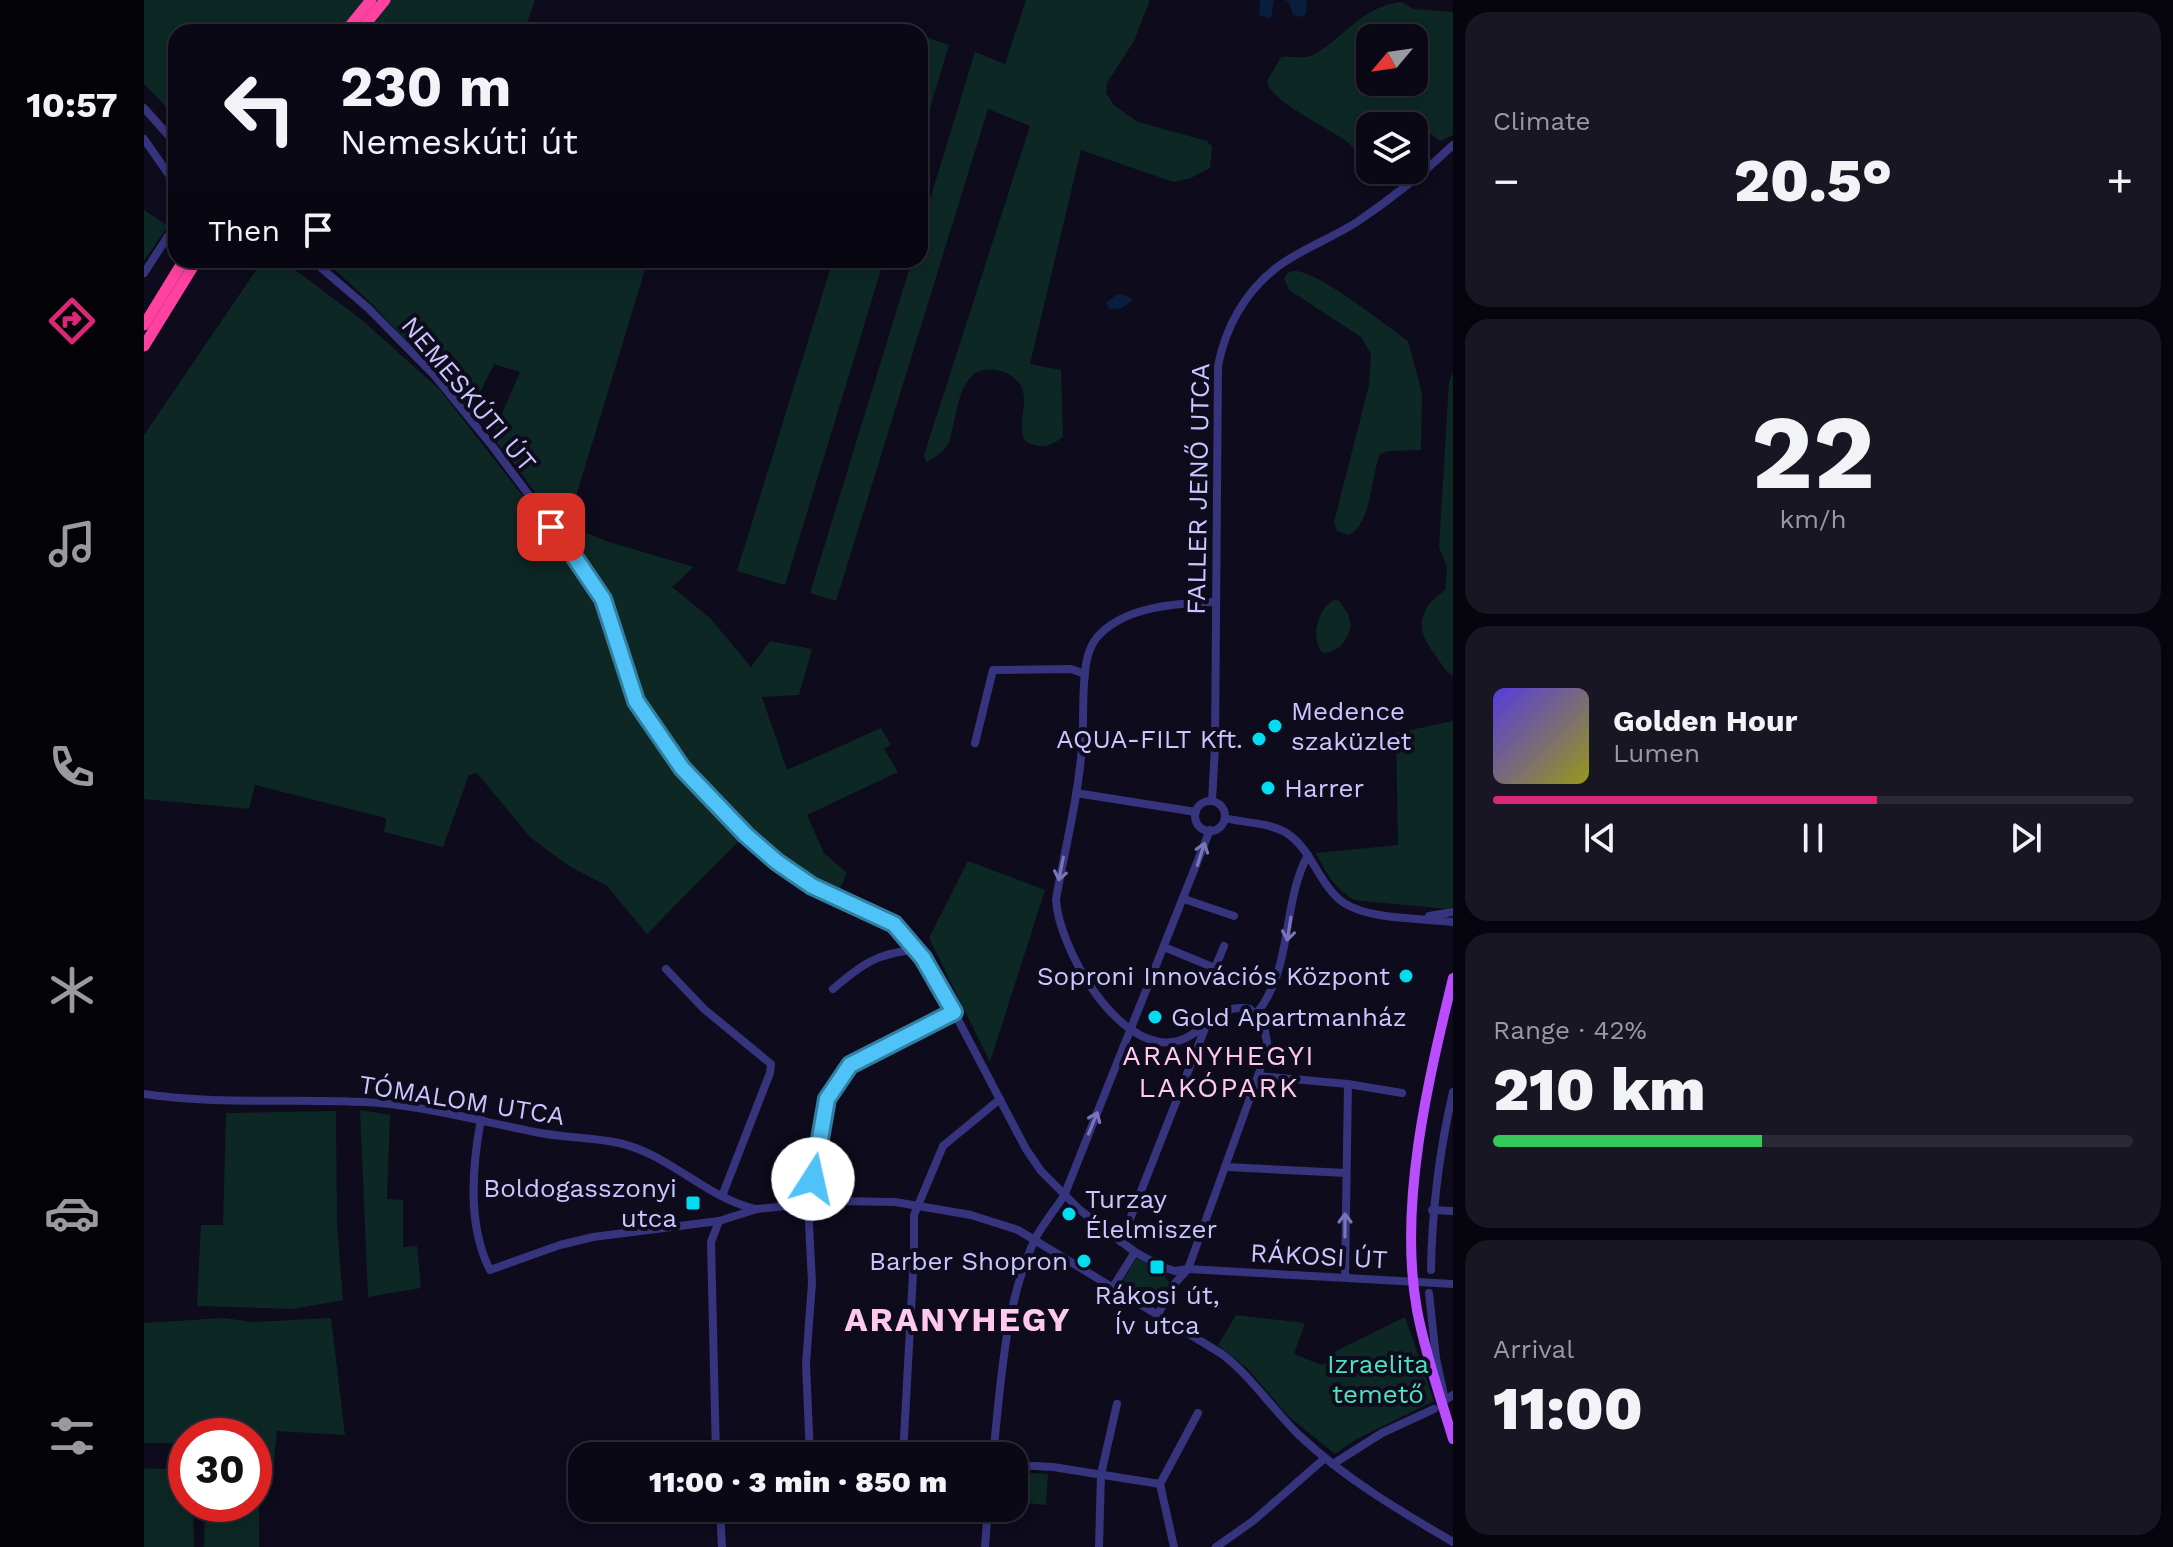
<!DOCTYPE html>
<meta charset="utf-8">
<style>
body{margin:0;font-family:"Work Sans",sans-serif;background:#181622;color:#f1f3f6;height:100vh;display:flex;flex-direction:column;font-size:30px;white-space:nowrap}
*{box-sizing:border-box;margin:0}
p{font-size:26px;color:#999aa0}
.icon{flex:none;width:44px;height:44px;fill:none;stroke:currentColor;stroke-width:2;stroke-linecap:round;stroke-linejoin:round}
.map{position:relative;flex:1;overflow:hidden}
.sheet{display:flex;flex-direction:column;gap:12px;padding:12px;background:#06040c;width:720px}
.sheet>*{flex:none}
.guide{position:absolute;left:24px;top:24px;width:760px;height:244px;border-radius:24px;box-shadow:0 4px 12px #0003,0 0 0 2px #2a2934;background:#0a0815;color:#f1f3f6;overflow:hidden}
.needle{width:52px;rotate:241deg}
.tools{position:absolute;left:1212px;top:24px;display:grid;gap:16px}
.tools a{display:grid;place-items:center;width:72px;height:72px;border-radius:16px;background:#0a0815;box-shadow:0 4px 12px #0003,0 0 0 2px #2a2934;font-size:40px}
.speed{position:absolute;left:24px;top:1418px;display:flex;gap:16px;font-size:40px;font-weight:700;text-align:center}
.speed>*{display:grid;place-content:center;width:104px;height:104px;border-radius:50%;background:#0a0815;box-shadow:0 4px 12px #0003,0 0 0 2px #2a2934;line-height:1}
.speed .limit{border:12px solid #d22;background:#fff;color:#111}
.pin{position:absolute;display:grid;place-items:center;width:68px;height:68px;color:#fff;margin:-34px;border-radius:16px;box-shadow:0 4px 12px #0006}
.me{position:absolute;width:88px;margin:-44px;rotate:10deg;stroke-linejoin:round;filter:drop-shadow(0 0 6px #0008)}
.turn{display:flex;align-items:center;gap:28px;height:168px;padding:0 40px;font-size:36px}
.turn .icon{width:104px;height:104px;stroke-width:2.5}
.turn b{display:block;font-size:56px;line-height:68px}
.then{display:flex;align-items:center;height:76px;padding:0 40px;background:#0003;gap:16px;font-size:30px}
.big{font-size:60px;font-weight:800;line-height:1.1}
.sheet .widget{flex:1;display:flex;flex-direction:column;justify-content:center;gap:12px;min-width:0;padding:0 28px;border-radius:24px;background:#181622}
.sheet .dial{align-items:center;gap:0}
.dial b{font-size:104px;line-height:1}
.song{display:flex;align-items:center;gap:24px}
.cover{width:96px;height:96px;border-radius:12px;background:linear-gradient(135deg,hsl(250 70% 55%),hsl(60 70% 35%))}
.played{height:8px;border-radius:4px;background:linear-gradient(90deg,#db2777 60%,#2a2934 60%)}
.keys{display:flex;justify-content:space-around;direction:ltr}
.heat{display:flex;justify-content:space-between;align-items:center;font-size:44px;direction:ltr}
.charge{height:12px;border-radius:6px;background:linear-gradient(90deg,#34c759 42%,#2a2934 0)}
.trip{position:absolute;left:424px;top:1442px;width:460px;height:80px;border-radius:24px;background:#0a0815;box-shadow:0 4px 12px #0003,0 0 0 2px #2a2934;font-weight:800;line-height:80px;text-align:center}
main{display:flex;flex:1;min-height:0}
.menu{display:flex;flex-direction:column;width:144px;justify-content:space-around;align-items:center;background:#040308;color:#999aa0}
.menu .icon{width:56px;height:56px}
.menu .current{color:#db2777}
.menu b{font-size:36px;color:#f1f3f6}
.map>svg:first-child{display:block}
.green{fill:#0d2725;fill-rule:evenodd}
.water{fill:#091d3d}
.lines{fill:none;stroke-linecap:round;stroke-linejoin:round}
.minor{stroke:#35347d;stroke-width:8}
.major{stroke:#b94dff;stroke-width:10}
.highway{stroke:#ff41a0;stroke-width:11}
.oneway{stroke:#7876b8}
.route-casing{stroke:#337fa1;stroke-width:20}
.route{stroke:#4fc3f7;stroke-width:14}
.poi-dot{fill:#00ddf1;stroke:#0d0b1c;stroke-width:3}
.labels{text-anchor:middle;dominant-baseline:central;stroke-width:8;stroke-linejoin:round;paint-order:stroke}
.street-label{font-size:26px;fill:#cbc6ff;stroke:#0d0b1c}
.poi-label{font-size:26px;fill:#cbc6ff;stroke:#0d0b1c;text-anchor:start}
.park-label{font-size:26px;fill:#4fe2bb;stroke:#0d0b1c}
.neighbourhood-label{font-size:28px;letter-spacing:2px;fill:#ffc8ec;stroke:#0d0b1c}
.district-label{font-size:34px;font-weight:bold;letter-spacing:2px;fill:#ffc8ec;stroke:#0d0b1c}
</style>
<main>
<nav class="menu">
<b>10:57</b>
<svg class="icon current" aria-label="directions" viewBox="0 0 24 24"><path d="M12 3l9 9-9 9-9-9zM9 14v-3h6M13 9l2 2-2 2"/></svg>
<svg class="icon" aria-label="music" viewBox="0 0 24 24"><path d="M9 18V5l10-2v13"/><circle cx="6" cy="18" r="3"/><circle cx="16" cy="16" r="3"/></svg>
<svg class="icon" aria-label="phone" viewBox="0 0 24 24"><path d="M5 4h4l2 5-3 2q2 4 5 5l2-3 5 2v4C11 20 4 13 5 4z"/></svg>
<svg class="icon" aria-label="climate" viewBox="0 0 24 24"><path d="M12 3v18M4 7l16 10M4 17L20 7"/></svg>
<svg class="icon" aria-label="car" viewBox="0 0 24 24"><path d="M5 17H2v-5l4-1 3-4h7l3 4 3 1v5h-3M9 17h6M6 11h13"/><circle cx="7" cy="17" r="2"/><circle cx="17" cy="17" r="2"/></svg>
<svg class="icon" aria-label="filters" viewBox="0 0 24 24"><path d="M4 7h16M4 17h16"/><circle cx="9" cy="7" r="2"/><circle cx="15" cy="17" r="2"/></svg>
</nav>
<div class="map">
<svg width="1309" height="1547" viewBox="0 0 1309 1547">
<rect width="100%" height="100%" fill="#0d0b1c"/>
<g class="green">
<path d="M0,0H391L380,32H32V117L0,84Z"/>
<path d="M882,0H1006L990,41L963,83L962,93L970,105L994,122L1063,141L1068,147L1066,168L1047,178L1029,182L937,150L886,364L917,370L919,437C906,447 896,449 881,441C872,424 886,405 877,386C872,377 862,371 851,370C812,364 814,419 805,442C801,451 790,459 782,462L780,455L886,126L844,109L692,601L666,593L768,260H776V232L831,52L861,64Z"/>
<path d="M1258,2L1269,9L1309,12V135L1296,141L1272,123L1226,126V160H1221C1215,155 1210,147 1203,142C1186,128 1126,102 1123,81L1137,57C1148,55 1159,60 1169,55C1199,39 1219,5 1258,2ZM1226,38H1270V82H1226Z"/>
<path d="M776,35L805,45L776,142Z"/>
<path d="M0,210L24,226L0,261Z"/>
<path d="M119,260H138L218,320L296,390L425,555L464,619L483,694L516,749L599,837L503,934L463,886L425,866L387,838L333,773L325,775L299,847L240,832L242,818L111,785L105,809L0,799V435Z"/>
<path d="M180,260H504L426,516L417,529L372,466L348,437L376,372L350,364L327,411L227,303Z"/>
<path d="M689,260H740L641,585L593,571Z"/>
<path d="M1150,271C1175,271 1240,324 1264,341L1278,393L1277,450L1245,451L1236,454C1227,476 1228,523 1205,535L1193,531L1190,522L1225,385L1227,354L1217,337L1145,290L1140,279L1143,273Z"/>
<path d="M1309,372V676C1301,671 1297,663 1292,656C1270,629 1274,609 1301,590L1303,567L1295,548L1305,382Z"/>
<path d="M432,529L465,542L550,567L528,587L566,618L607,667L626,641L668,649L655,695L618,697L643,770L737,728L747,745L740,749L754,772L663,815L680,853L703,873L695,891L660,873L622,845L537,758L506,716L489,681L473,617L431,549Z"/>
<path d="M1190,600L1195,601L1204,614L1207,626C1203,641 1195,652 1179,653C1165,639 1174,608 1190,600Z"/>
<path d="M1309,721V907L1303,909L1210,900C1191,889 1181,872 1172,853L1254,845L1252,733Z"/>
<path d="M824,861L901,890L846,1062L785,938Z"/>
<path d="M216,1110L246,1115L243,1199L259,1200V1247L273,1246L277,1288L224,1297Z"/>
<path d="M192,1111L193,1226L199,1300L149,1309L53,1306L57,1225H79L82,1113Z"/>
<path d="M993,1258L1020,1275L1026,1284L1013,1304H1006L976,1285Z"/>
<path d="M1092,1315L1161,1323L1150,1354L1178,1365L1190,1358L1188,1353L1261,1317L1290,1401L1211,1440L1191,1454L1144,1416L1105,1370L1074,1345Z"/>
<path d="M79,1318L110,1322L187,1318L201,1435L133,1431L129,1472L115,1473V1547H60L61,1504H110V1436H42V1443H0V1323Z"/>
<path d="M0,1468L42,1470V1504H49L50,1547H0Z"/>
<path d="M870,1472L904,1474L902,1505L870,1502Z"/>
</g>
<g class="water">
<path d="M1116,0H1130L1127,19L1115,15Z"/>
<path d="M1140,0H1163L1162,14L1158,17L1149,15L1145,2Z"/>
<path d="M973,294L981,295L989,300L978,308L965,309L962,303Z"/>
</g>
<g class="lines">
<g class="minor">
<path d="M0,108L32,144"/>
<path d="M0,139L32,185"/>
<path d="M168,260L224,308L291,376L349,447L423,546L459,599L492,701L538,768L602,835L633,862L668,886L695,900L734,915L758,932L779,958L810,1012L882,1149L897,1171L936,1210L991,1252L1018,1267L1031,1271L1044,1269L1309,1284"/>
<path d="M0,273L32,224"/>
<path d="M831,743L849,670L927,669L941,674"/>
<path d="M932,793L1052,812"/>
<path d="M1068,801L1071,746L1074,366C1081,328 1101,292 1132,268C1155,250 1188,238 1213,222C1247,199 1279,174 1309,145"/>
<circle cx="1066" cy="816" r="15"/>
<path d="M1081,818C1100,823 1122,822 1141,832C1169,849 1174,885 1200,903C1226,920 1278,918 1309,922"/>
<path d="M1040,899L1090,916"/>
<path d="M1285,916L1309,912"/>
<path d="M1020,947L1071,968L1080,946"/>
<path d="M522,969L560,1009L627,1064L626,1073L578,1196"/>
<path d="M689,989C717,965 734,952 773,950"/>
<path d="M1112,1014C1150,968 1137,904 1164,855"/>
<path d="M1115,1076L1204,1084L1258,1093"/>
<path d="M0,1094C79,1106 158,1097 236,1103C289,1108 340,1122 391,1132C419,1138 448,1137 475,1143C525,1154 561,1197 611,1209"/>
<path d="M337,1119C328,1167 323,1225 346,1270L416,1245L449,1237L575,1221L613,1209L692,1201L751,1202L827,1215L874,1230L1078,1354C1108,1377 1128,1409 1155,1435C1200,1478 1256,1511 1309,1542"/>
<path d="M1082,1167L1202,1173"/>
<path d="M1288,1210L1309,1211"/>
<path d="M977,1242L1063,1023"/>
<path d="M1287,1270C1288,1209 1295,1152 1309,1092"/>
<path d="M1201,1277L1204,1084"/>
<path d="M969,1287L991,1252"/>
<path d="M1285,1293L1292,1358L1301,1400L1309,1395"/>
<path d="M1014,1314L1032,1282L1044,1269L1124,1048L1120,1026L1106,1009C1071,1001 1059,1038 1029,1042C972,1050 914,946 912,899C921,849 934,798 938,747C940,723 938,697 941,673C942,659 946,644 956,634C984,606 1034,603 1072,602"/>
<path d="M572,1456L567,1242L575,1221"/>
<path d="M666,1456L662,1364L668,1283L664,1203L683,1099L710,1061L810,1012"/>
<path d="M759,1456L770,1255V1215L799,1146L856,1099"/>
<path d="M849,1456C857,1384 860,1303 892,1237C900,1223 911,1209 920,1196L1066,830"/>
<path d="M1189,1464L1238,1433L1290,1409"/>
<path d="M870,1465L909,1467L1016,1484"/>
<path d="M576,1508L578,1547"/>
<path d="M841,1547L844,1508"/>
<path d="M955,1547L957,1474L973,1404"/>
<path d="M1030,1547L1016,1484L1054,1413"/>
<path d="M1072,1547L1109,1521L1181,1458"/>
</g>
<path class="major" d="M1309,978C1284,1081 1254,1205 1273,1310C1281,1353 1296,1396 1309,1439"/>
<g class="highway">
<path d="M201,32L227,0"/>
<path d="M215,32L241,0"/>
<path d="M0,325L40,260"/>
<path d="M0,346L53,260"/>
</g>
</g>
<defs><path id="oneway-shaft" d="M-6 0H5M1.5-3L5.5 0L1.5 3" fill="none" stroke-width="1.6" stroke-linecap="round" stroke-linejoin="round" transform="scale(2)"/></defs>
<g class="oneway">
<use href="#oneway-shaft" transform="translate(1057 854) rotate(-72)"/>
<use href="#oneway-shaft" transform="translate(917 869) rotate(101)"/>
<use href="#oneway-shaft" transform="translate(1145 929) rotate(99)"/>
<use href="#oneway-shaft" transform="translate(949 1123) rotate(-68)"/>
<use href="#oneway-shaft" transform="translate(1201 1225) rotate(-90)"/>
</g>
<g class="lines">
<defs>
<path id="route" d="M407,527L423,546L459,599L492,701L538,768L602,835L633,862L668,886L750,924L779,958L810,1012L706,1065L683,1099L669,1179"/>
</defs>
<use href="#route" class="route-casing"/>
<use href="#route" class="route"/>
</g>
<g class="poi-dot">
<circle cx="1131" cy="726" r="8"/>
<circle cx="1115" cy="739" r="8"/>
<circle cx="1124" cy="788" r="8"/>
<circle cx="1262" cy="976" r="8"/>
<circle cx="1011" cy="1017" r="8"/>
<rect x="541" y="1195" width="16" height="16" rx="4"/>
<circle cx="925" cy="1214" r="8"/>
<circle cx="940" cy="1261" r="8"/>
<rect x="1005" y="1259" width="16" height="16" rx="4"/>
</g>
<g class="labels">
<g class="street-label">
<text transform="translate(325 394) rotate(50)">NEMESKÚTI ÚT</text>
<text transform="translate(1054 489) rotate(-89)">FALLER JENŐ UTCA</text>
<text transform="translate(318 1100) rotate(9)">TÓMALOM UTCA</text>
<text transform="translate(1175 1256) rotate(3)">RÁKOSI ÚT</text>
</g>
<g class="poi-label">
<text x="1147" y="711">Medence<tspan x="1147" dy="30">szaküzlet</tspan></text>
<text x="1099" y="739" text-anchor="end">AQUA-FILT Kft.</text>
<text x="1140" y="788">Harrer</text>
<text x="1246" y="976" text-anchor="end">Soproni Innovációs Központ</text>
<text x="1027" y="1017">Gold Apartmanház</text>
<text x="533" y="1188" text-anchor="end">Boldogasszonyi<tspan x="533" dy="30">utca</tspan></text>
<text x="941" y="1199">Turzay<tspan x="941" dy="30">Élelmiszer</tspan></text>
<text x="924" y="1261" text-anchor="end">Barber Shopron</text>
<text x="1013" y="1295" text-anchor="middle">Rákosi út,<tspan x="1013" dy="30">Ív utca</tspan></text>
</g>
<g class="park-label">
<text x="1234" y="1364">Izraelita<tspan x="1234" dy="30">temető</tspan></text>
</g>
<g class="neighbourhood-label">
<text x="1075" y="1055">ARANYHEGYI<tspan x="1075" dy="32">LAKÓPARK</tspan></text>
</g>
<g class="district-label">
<text x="814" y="1319">ARANYHEGY</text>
</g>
</g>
</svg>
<div class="tools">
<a><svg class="needle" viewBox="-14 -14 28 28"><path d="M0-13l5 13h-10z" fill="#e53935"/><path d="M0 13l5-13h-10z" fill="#999aa0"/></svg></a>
<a><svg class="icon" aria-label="layers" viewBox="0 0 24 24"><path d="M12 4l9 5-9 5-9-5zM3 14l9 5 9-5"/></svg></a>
</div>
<div class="speed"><div class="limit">30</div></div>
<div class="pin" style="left:407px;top:527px;background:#d93025"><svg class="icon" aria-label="arrive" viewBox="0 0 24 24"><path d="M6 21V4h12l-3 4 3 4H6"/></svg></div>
<svg class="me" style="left:669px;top:1179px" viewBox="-20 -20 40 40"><circle r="19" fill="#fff"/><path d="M0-13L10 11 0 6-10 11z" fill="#4fc3f7"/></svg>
<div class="trip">11:00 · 3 min · 850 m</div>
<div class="guide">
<div class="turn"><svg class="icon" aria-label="left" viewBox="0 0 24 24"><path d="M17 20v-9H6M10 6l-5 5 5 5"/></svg><div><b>230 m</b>Nemeskúti út</div></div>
<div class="then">Then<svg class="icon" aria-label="arrive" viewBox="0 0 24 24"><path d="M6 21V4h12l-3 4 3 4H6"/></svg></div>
</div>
</div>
<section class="sheet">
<div class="widget"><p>Climate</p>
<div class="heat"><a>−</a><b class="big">20.5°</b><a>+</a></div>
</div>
<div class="widget dial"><b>22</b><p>km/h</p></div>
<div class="widget">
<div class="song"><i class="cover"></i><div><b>Golden Hour</b><p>Lumen</p></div></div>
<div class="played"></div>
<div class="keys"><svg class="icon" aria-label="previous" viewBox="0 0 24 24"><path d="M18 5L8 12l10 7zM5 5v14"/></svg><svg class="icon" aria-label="pause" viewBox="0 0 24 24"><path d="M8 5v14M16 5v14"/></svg><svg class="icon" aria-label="next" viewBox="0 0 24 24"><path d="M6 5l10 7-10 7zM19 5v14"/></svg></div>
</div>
<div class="widget"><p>Range · 42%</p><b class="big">210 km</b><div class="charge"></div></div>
<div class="widget"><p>Arrival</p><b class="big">11:00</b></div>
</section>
</main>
